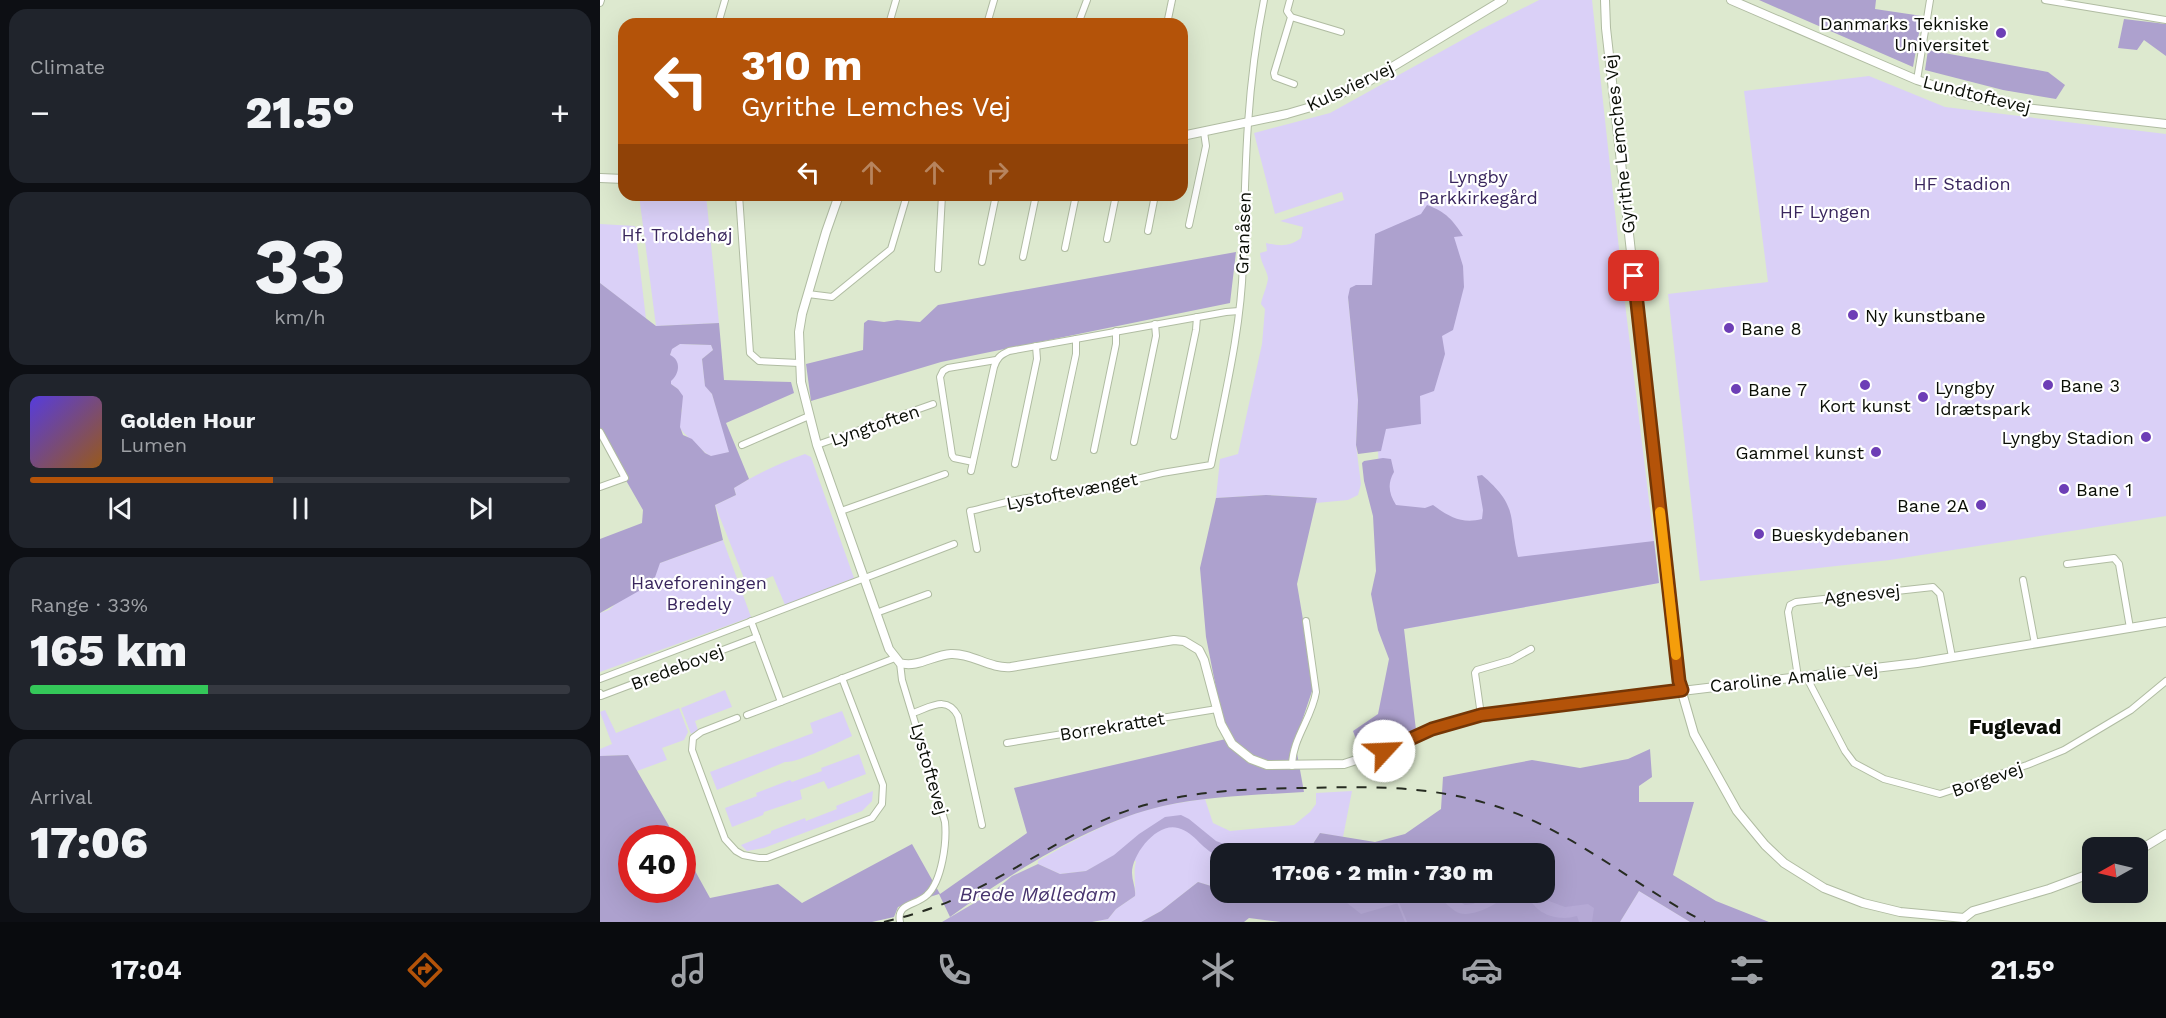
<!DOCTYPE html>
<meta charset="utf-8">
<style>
body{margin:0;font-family:"Work Sans",sans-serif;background:#20242c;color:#f1f3f6;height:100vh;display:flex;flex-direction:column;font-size:22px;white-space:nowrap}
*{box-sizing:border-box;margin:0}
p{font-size:20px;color:#9ea1a6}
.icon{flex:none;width:33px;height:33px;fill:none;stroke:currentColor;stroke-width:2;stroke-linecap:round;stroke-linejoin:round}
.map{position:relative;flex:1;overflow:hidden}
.panel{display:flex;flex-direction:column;gap:9px;padding:9px;background:#0d0f14;width:600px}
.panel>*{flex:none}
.banner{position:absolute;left:18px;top:18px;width:570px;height:183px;border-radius:18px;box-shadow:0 6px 24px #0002;background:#b45309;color:#fff;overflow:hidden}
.needle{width:39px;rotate:262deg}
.controls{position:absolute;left:1482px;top:837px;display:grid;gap:12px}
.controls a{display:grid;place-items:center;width:66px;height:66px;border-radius:12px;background:#171b24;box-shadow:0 6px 24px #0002;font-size:30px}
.speed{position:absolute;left:18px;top:825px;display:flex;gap:12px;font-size:30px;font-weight:700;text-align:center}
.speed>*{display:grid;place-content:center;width:78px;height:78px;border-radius:50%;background:#171b24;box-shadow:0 6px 24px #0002;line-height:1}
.speed .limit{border:9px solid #d22;background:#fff;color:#111}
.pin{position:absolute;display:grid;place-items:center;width:51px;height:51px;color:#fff;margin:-26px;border-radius:12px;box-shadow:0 3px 9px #0006}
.me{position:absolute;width:66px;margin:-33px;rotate:65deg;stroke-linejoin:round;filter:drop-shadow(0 0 4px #0008)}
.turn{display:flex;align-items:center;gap:21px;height:126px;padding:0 24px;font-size:27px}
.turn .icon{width:78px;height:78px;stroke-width:2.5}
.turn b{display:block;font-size:42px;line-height:51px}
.lanes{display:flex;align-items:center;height:57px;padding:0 24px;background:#0003;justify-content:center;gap:30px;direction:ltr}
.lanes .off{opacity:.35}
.big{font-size:45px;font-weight:800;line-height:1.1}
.panel .card{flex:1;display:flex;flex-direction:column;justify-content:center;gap:9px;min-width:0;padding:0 21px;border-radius:18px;background:#20242c}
.panel .dial{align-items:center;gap:0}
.dial b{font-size:78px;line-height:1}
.song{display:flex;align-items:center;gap:18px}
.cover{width:72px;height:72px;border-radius:9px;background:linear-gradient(135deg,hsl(250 70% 55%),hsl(30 70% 35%))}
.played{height:6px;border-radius:3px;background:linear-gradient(90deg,#b45309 45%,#363941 45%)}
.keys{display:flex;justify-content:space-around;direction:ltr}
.heat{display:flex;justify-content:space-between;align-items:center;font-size:33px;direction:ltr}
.charge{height:9px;border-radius:4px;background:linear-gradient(90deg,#34c759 33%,#363941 0)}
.trip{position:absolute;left:610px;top:843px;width:345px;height:60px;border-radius:18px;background:#171b24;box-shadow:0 6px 24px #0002;font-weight:800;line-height:60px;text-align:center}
.tab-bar{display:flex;height:96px;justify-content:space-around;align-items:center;background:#090b0e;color:#9ea1a6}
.tab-bar .icon{width:42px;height:42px}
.tab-bar .selected{color:#b45309}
.tab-bar b{font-size:27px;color:#f1f3f6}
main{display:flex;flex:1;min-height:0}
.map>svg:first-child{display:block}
.green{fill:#dad0f7}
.forest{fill:#ada1ce;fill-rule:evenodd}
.water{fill:#b5a9d5}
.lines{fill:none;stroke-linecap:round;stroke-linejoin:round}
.stream{stroke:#b5a9d5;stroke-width:2}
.street-casing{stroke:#b0bca2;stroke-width:8}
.secondary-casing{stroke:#b0bca2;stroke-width:10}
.street{stroke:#fff;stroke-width:6}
.secondary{stroke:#fff;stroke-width:8}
.rail{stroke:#272c22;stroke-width:2;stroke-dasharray:10 10;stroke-linecap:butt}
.route-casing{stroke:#753606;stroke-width:15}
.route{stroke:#b45309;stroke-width:10}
.slow{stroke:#f59e0b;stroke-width:10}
.poi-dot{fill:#6d3eb6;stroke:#fff;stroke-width:2}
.labels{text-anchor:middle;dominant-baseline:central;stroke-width:4.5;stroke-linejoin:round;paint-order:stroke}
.poi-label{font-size:18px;fill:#0a0e06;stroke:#fff;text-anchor:start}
.street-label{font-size:18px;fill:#0a0e06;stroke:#fff}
.park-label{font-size:18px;fill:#39265d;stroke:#fff}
.water-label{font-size:20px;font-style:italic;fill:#48356e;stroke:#fff}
.quarter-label{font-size:21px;font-weight:bold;fill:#0a0e06;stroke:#fff}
</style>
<main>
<section class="panel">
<div class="card"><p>Climate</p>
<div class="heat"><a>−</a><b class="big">21.5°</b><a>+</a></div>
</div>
<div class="card dial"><b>33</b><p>km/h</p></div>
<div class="card">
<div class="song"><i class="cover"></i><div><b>Golden Hour</b><p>Lumen</p></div></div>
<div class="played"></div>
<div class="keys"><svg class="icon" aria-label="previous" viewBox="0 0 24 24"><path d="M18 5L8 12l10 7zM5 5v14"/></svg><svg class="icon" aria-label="pause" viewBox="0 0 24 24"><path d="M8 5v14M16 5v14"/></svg><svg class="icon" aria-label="next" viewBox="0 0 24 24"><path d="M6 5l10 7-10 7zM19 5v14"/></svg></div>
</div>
<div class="card"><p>Range · 33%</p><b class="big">165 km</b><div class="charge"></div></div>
<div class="card"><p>Arrival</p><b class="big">17:06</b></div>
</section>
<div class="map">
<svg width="1566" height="922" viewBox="0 0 1566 922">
<rect width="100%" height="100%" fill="#dde9cf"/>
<g class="green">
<path d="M939,0H992L1024,295L1059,583L804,629L779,476L777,422L748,297L758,400L756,445L761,484L758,495L748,500L716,503V498L666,495L616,498L620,459L638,454L662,344L665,309L661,304C662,297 668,284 668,278C667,270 661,264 660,253L667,251L666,243C679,246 690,247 701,238L703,227L680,221L744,200L742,192L675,214L654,133L730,113L880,30Z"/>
<path d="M1269,76L1345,107L1566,134V516L1290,560L1100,581L1068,294L1168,282L1144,91Z"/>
<path d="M39,195H106L119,323L56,326Z"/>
<path d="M0,224L35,226L46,319L0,283Z"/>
<path d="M80,344L111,345L113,350L102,359L105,385L112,394L130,452C125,453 116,457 111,456C107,456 81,431 80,428C79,422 80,415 82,410L78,389L71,384L70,355L71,349Z"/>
<path d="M205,454L211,457L254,578L185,605L173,576L147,586L115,505L136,495L134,488C156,474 180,463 205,454Z"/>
<path d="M123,540L151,617L0,672V613L9,610L60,563Z"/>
<path d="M125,690L132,707L95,721L98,730L91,734L81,708Z"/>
<path d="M79,708L88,732L84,740L62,748L67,760L37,771L28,755L0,756V749L12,744L0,712L5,710L16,733Z"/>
<path d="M242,711L252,736C237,743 198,763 185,762L117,790L110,772L213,733L210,723Z"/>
<path d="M259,754L266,774L228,789L224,781L200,790L202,799L164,812L163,815L132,827L125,808L157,796L156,793L190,780L192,782L222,771L221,768Z"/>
<path d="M273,791L272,801L262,811L164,848L147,851L141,845L171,833V831L205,818L206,821L237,809L236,806Z"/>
<path d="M752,791L743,837L720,833L707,853L621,854V889L598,882L561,911L541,922L492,921L508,919L516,909L535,896C536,883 533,873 536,861L514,856L486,871L460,874L438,864V861C478,838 518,816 563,806C576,803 591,801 605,799L613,823L630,831L694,825L710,812L716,804V793Z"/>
<path d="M1039,891L1090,922H1020Z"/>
</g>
<g class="forest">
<path d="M1159,0H1276L1275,9L1322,16L1313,67Z"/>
<path d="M1524,19L1566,24V56L1544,40L1537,50L1518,48Z"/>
<path d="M1328,50L1448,72L1465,85L1456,99L1403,90L1325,70Z"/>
<path d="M827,205C846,212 853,220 863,236L854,237L863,266L864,287L853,330L842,336L845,354L834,391L820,396L821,424L786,429L781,451L758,454L756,445L758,400L748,297L750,288L756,285H772L775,234L821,214Z"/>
<path d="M636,252L630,303L341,362L211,401L206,364L263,350L264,323L268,320L284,322L297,320L320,322L338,305Z"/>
<path d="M0,283L56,326L119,323L124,380L191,382L194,393L126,423L149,479L134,488L136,495L115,505L123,540L60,563L53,583L0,613V539L42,523L43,510L0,435ZM80,344L111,345L113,350L102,359L105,386L112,394L129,452L111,456L105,453L92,439L83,435L80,427L83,396L78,389L71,384V381C80,373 81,360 70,355L72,349Z"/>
<path d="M783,458L791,459L794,472C787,484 789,494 796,505L825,508L833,505C849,517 862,524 882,519L883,510L877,476L882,475C919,507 908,515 918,557L1054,541L1059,583L804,629L816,730L761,753L753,731L778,714L789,659L778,630L771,594L776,571L773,516L764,481L762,463L764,461Z"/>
<path d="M666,495L717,498L697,584L714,685L695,742L704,792C657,795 609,796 563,806C492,822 409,874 350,917L339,894L298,907L294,917L272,922H0V756L28,755L76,838H32V890H82L83,849L110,898L178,884L202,903L312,844L340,894L427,833L414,788L626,739L606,637L600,568L616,498Z"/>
<path d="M1050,749L1052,777L1039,786V802H1094L1073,875L1116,901L1169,922H1090L1039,891L1020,922H681L649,918L644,922H541L561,911L598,882L621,889V892L679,896L682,892H945V854L707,853L720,833L775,842L805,834L841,809L843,777L932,760L980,768L1028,759Z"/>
</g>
<g class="water">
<path d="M581,815L589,819L616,841L648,853L621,854V857C603,852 595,832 578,828C557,822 532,854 532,873C532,881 536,888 535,896L516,909L508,919L492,922H342L393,892L412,876L438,864L460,874L486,871L514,855L539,834L565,817Z"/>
<path d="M723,893H752L763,900L771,901L792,893H852L857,900L865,905L873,904L894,893H911C899,903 869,921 855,911C844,903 840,895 826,895L761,914L747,903Z"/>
<path d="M927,893H939L941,898L965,907L988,904L994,908L992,922H979L977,916C957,922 934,914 927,893Z"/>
</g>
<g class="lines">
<path class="stream" d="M797,900L806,922"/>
<defs>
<g id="street">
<path d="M690,0L687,11L691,17L674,73L675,77L694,84"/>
<path d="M1445,0L1566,20"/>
<path d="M0,3L1,0"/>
<path d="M691,17L741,32"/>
<path d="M118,24L125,0"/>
<path d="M289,24L296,0"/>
<path d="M387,24L394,0"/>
<path d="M478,24L487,0"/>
<path d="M567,24L572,0"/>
<path d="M1317,80L1330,0"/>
<path d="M139,195L150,353L159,361L199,363"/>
<path d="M589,225L606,146L604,132"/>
<path d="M548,231L555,195"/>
<path d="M507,239L516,195"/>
<path d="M465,248L476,195"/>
<path d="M423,257L436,195"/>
<path d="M382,262L396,195"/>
<path d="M338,269L342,195"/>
<path d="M208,294L232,297L291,249L307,195"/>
<path d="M0,432L25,478L0,487"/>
<path d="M574,436L596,330L597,317"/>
<path d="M534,442L556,336L555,324"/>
<path d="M142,445L209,416"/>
<path d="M217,445L333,404"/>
<path d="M494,450L516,344V331"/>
<path d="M454,457L476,354V339"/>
<path d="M373,462L354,458L352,455L340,377L343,371L348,368L396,360"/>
<path d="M415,464L437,359L436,346"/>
<path d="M371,471L394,367C397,358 400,355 409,351L626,312L639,311"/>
<path d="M241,511L345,474"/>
<path d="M377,549L370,511C394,506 434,492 458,498L562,473L611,465C624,398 641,331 643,263C645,173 646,89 664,0"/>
<path d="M1467,564L1514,558L1519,564L1530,628"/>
<path d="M1423,580L1435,644"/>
<path d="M276,613L328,594"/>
<path d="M151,621L181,702"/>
<path d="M1207,675L1209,682L1245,751L1254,763L1284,779L1340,794L1427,765L1464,750L1531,710L1566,681"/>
<path d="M1198,677L1188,612L1190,605L1196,602L1333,587L1340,594L1352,657"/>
<path d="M0,679L354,544"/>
<path d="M0,693L1,696L157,637"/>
<path d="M313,713C331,707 347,695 358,716L382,825"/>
<path d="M147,715L295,658"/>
<path d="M881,715L875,673L877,670L911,660L931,649"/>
<path d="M137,718L101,732L93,738L92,750L125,839L136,851L143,855L159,858H167L272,818L282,804L283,785L242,678"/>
<path d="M407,743L617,709"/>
<path d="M692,766C692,739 712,718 716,692L706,621"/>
<path d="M300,922C296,903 316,906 327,895C342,881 347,842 345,822L302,680L300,663"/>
</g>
<g id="secondary">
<path d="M1005,0L1006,28L1079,682L1094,734L1137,811L1165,845L1184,863L1224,888L1263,903L1300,912L1364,918"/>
<path d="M1131,0L1317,80L1363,95L1425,108L1566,124"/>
<path d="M582,136L687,114L711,107L769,81L903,0"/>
<path d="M0,178L24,179"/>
<path d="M239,195L226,232L202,314L199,332L201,382L217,445L264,578L289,649L300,663C318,668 333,655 351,654C372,653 390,669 411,667L574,640L584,641L599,650L604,660L621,724L632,744L651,759L667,765L744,764L784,751L832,729L881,715L1317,663L1566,622"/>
<path d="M1538,851L1566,834"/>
<path d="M1364,918L1373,911L1449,889L1492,873"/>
</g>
</defs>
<use href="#street" class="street-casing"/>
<use href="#secondary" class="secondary-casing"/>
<use href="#street" class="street"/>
<use href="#secondary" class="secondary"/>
<path class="rail" d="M284,922C313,915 342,906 370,892C420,868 466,835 518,814C578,791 639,789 702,788C781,786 849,785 925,817C989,845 1043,890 1105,922"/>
</g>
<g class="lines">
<defs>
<path id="route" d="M784,751L832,729L881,715L1082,690L1079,681L1034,276"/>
</defs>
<use href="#route" class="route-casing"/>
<use href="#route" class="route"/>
<path class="slow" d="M1060,512L1076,655"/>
</g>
<g class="poi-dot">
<circle cx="1401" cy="33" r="6"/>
<circle cx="1253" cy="315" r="6"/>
<circle cx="1129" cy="328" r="6"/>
<circle cx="1265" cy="385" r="6"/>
<circle cx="1448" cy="385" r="6"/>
<circle cx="1136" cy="389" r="6"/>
<circle cx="1323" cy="397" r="6"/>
<circle cx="1546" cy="437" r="6"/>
<circle cx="1276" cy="452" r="6"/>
<circle cx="1464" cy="489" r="6"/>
<circle cx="1381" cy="505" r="6"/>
<circle cx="1159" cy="534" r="6"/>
</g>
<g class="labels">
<g class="poi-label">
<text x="1389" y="23" text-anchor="end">Danmarks Tekniske<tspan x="1389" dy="21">Universitet</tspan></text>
<text x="1265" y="315">Ny kunstbane</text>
<text x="1141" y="328">Bane 8</text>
<text x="1460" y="385">Bane 3</text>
<text x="1335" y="387">Lyngby<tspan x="1335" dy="21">Idrætspark</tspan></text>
<text x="1148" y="389">Bane 7</text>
<text x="1265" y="405" text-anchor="middle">Kort kunst</text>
<text x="1534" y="437" text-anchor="end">Lyngby Stadion</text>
<text x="1264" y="452" text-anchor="end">Gammel kunst</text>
<text x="1476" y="489">Bane 1</text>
<text x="1369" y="505" text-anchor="end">Bane 2A</text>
<text x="1171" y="534">Bueskydebanen</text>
</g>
<g class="street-label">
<text transform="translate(750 86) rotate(-25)">Kulsviervej</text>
<text transform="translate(1377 94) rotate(14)">Lundtoftevej</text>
<text transform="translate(1019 144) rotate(-96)">Gyrithe Lemches Vej</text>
<text transform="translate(643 233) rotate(-88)">Granåsen</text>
<text transform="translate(275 425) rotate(-19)">Lyngtoften</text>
<text transform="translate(472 491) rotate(-11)">Lystoftevænget</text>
<text transform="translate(1262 594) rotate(-6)">Agnesvej</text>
<text transform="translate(77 667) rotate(-21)">Bredebovej</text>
<text transform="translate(1194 677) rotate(-6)">Caroline Amalie Vej</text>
<text transform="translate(512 726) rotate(-9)">Borrekrattet</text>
<text transform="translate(330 769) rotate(74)">Lystoftevej</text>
<text transform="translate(1387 779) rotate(-19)">Borgevej</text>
</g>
<g class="park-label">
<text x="878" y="176">Lyngby<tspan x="878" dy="21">Parkkirkegård</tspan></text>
<text x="1362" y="183">HF Stadion</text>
<text x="1225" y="211">HF Lyngen</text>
<text x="77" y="234">Hf. Troldehøj</text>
<text x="99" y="582">Haveforeningen<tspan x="99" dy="21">Bredely</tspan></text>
</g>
<g class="water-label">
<text x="438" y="894">Brede Mølledam</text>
</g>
<g class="quarter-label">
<text x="1415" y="726">Fuglevad</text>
</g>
</g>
</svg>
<div class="controls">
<a><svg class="needle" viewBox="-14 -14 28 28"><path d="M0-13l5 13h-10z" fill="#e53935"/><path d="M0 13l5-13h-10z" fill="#9ea1a6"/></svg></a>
</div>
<div class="speed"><div class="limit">40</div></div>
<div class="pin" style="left:1034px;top:276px;background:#d93025"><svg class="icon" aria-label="arrive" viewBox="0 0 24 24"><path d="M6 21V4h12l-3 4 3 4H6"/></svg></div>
<svg class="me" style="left:784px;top:751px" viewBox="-20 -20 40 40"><circle r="19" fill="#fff"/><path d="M0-13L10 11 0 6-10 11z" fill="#b45309"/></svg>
<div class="trip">17:06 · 2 min · 730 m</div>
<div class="banner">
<div class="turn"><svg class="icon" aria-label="left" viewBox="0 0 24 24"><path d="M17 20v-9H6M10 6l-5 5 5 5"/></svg><div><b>310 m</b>Gyrithe Lemches Vej</div></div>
<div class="lanes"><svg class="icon" aria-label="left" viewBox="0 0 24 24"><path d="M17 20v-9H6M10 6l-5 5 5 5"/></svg><svg class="icon off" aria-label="ahead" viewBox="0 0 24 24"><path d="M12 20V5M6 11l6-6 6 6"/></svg><svg class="icon off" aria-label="ahead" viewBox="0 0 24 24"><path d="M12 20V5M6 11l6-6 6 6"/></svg><svg class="icon off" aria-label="right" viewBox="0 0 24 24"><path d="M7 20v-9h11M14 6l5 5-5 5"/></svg></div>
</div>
</div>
</main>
<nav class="tab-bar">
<b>17:04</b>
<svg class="icon selected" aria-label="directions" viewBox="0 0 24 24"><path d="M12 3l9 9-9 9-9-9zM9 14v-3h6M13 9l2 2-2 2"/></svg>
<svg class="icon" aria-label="music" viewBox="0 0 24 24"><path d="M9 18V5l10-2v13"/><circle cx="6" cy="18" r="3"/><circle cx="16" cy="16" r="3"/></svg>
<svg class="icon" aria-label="phone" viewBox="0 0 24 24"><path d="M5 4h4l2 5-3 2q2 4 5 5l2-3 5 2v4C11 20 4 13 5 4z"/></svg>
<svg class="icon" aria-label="climate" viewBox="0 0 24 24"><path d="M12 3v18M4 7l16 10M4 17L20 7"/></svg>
<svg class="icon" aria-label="car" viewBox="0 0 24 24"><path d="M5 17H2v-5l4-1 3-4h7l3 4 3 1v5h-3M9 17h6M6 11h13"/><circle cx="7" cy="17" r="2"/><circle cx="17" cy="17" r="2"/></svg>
<svg class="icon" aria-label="filters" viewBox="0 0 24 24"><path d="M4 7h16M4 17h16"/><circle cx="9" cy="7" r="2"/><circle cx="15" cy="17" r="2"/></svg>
<b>21.5°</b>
</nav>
